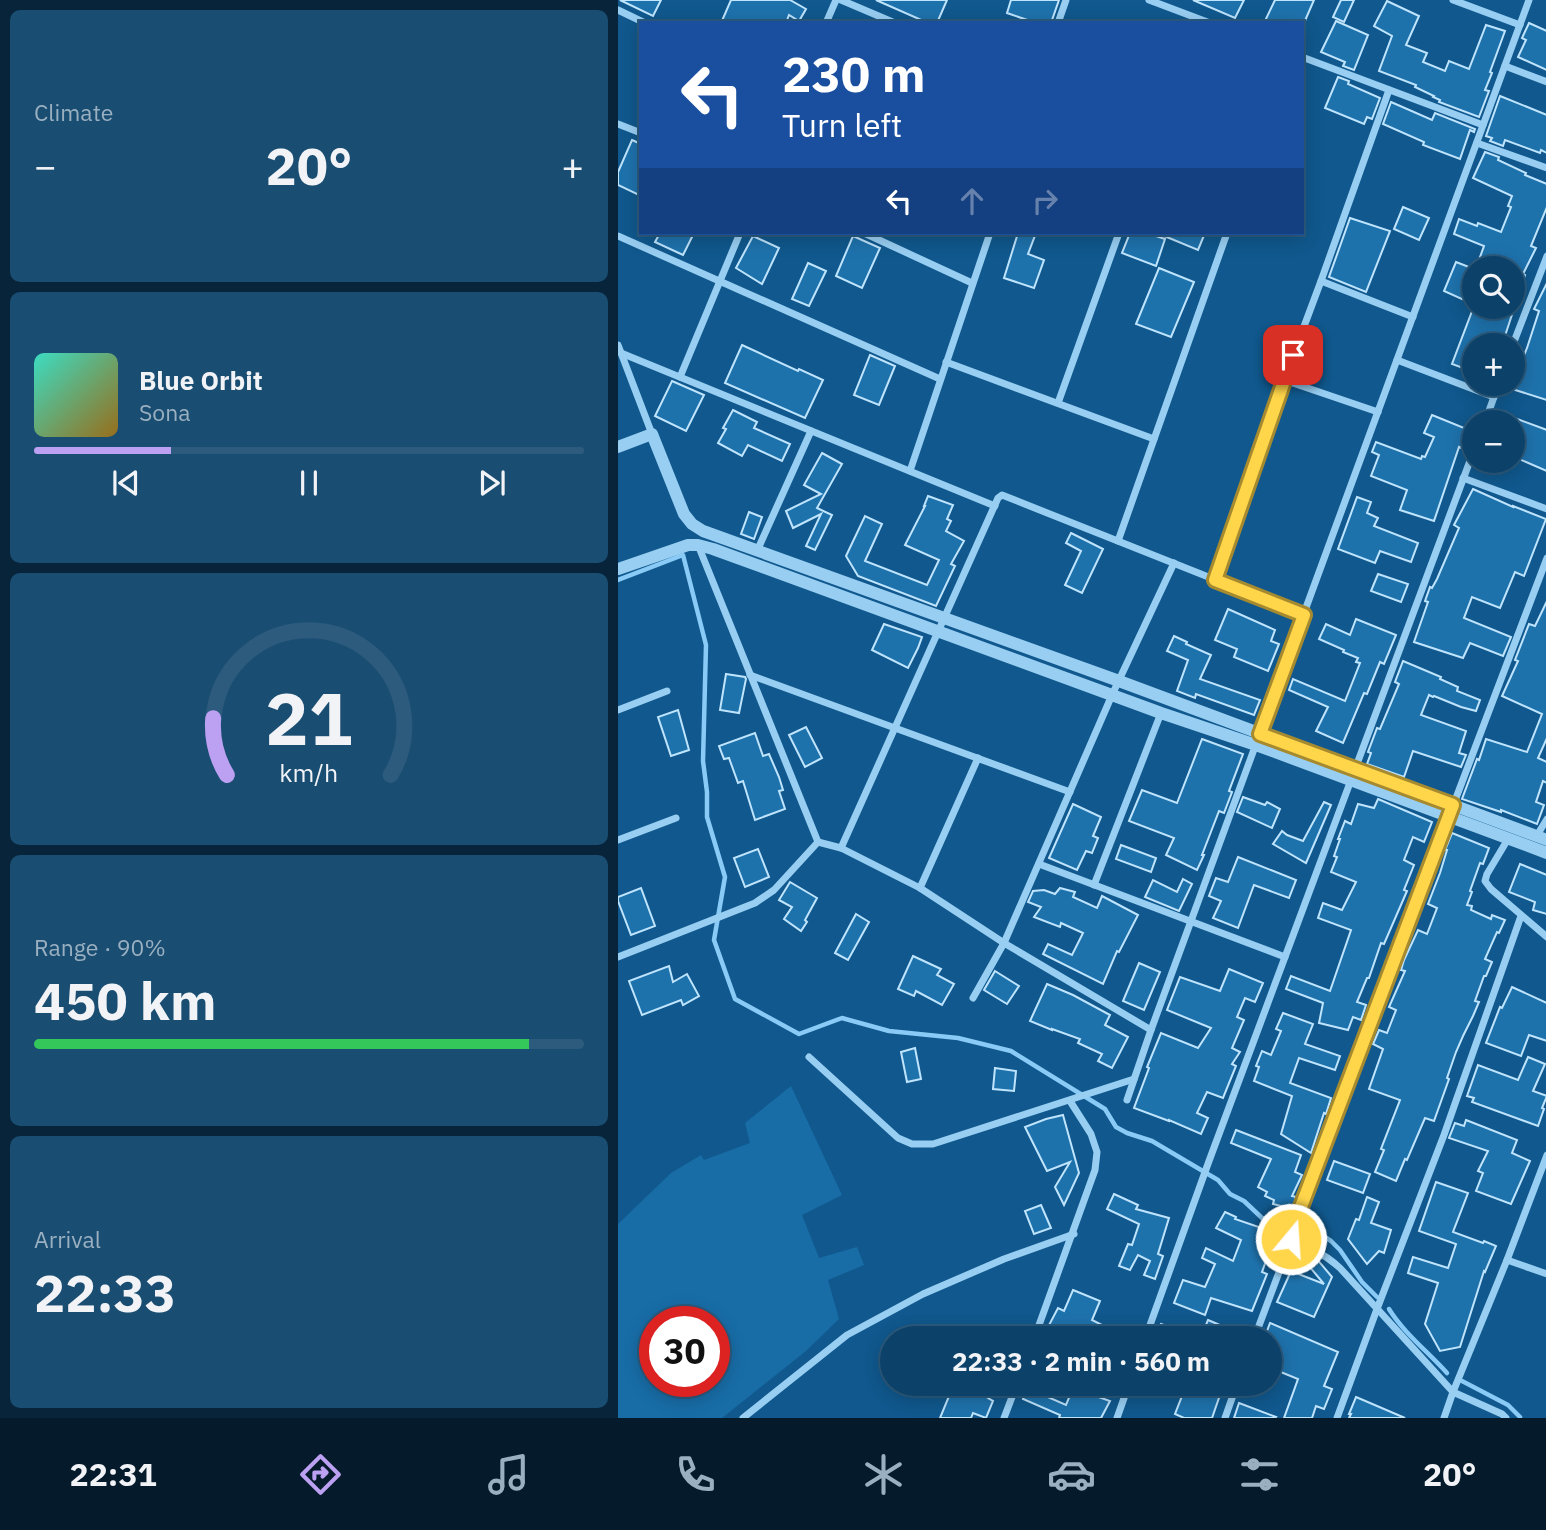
<!DOCTYPE html>
<meta charset="utf-8">
<style>
body{margin:0;font-family:"IBM Plex Sans",sans-serif;background:#1a4d72;color:#f1f3f6;height:100vh;display:flex;flex-direction:column;font-size:26px;white-space:nowrap}
*{box-sizing:border-box;margin:0}
p{font-size:23px;color:#9ab0c1}
.icon{flex:none;width:38px;height:38px;fill:none;stroke:currentColor;stroke-width:2;stroke-linecap:round;stroke-linejoin:round}
.map{position:relative;flex:1;overflow:hidden}
.sheet{display:flex;flex-direction:column;gap:10px;padding:10px;background:#07243a;width:618px}
.sheet>*{flex:none}
.guide{position:absolute;left:21px;top:21px;width:665px;height:214px;border-radius:0px;box-shadow:0 4px 18px #0003,0 0 0 2px #2c5b7e;background:#1a4fa0;color:#fff;overflow:hidden}
.controls{position:absolute;left:844px;top:256px;display:grid;gap:14px}
.controls a{display:grid;place-items:center;width:63px;height:63px;border-radius:50%;background:#0c426a;box-shadow:0 4px 18px #0003,0 0 0 2px #2c5b7e;font-size:35px}
.speed{position:absolute;left:21px;top:1306px;display:flex;gap:14px;font-size:35px;font-weight:700;text-align:center}
.speed>*{display:grid;place-content:center;width:91px;height:91px;border-radius:50%;background:#0c426a;box-shadow:0 4px 18px #0003,0 0 0 2px #2c5b7e;line-height:1}
.speed .limit{border:10px solid #d22;background:#fff;color:#111}
.pin{position:absolute;display:grid;place-items:center;width:60px;height:60px;color:#fff;margin:-30px;border-radius:14px;box-shadow:0 4px 10px #0006}
.me{position:absolute;width:77px;margin:-38px;rotate:18deg;stroke-linejoin:round;filter:drop-shadow(0 0 5px #0008)}
.turn{display:flex;align-items:center;gap:24px;height:147px;padding:0 28px;font-size:32px}
.turn .icon{width:91px;height:91px;stroke-width:2.5}
.turn b{display:block;font-size:49px;line-height:60px}
.lanes{display:flex;align-items:center;height:66px;padding:0 28px;background:#0003;justify-content:center;gap:35px;direction:ltr}
.lanes .off{opacity:.35}
.big{font-size:52px;font-weight:700;line-height:1.1}
.sheet .widget{flex:1;display:flex;flex-direction:column;justify-content:center;gap:10px;min-width:0;padding:0 24px;border-radius:10px;background:#1a4d72}
.sheet .dial{align-items:center;gap:0}
.dial svg{height:182px;overflow:visible;fill:none;stroke:#2c5b7e;stroke-width:7;stroke-linecap:round;text-anchor:middle}
.dial text{fill:#f1f3f6;stroke:none}
.song{display:flex;align-items:center;gap:21px}
.cover{width:84px;height:84px;border-radius:10px;background:linear-gradient(135deg,hsl(170 70% 55%),hsl(40 70% 35%))}
.played{height:7px;border-radius:4px;background:linear-gradient(90deg,#bca0f2 25%,#2c5b7e 25%)}
.keys{display:flex;justify-content:space-around;direction:ltr}
.heat{display:flex;justify-content:space-between;align-items:center;font-size:38px;direction:ltr}
.charge{height:10px;border-radius:5px;background:linear-gradient(90deg,#34c759 90%,#2c5b7e 0)}
.trip{position:absolute;left:262px;top:1326px;width:402px;height:70px;border-radius:35px;background:#0c426a;box-shadow:0 4px 18px #0003,0 0 0 2px #2c5b7e;font-weight:700;line-height:70px;text-align:center}
.tabs{display:flex;height:112px;justify-content:space-around;align-items:center;background:#051a2a;color:#9ab0c1}
.tabs .icon{width:49px;height:49px}
.tabs .selected{color:#bca0f2}
.tabs b{font-size:32px;color:#f1f3f6}
main{display:flex;flex:1;min-height:0}
.map>svg:first-child{display:block}
.green{fill:#186da7;fill-rule:evenodd}
.lines{fill:none;stroke-linecap:round;stroke-linejoin:round}
.stream{stroke:#89cbf6;stroke-width:4.5}
.building{fill:#1e72ac;stroke:#bfe4fd;stroke-width:2}
.minor{stroke:#98cef2;stroke-width:7}
.tertiary{stroke:#98cef2;stroke-width:12}
.route-casing{stroke:#a68a30;stroke-width:18}
.route{stroke:#ffd54a;stroke-width:12}
</style>
<main>
<section class="sheet">
<div class="widget"><p>Climate</p>
<div class="heat"><a>−</a><b class="big">20°</b><a>+</a></div>
</div>
<div class="widget">
<div class="song"><i class="cover"></i><div><b>Blue Orbit</b><p>Sona</p></div></div>
<div class="played"></div>
<div class="keys"><svg class="icon" aria-label="previous" viewBox="0 0 24 24"><path d="M18 5L8 12l10 7zM5 5v14"/></svg><svg class="icon" aria-label="pause" viewBox="0 0 24 24"><path d="M8 5v14M16 5v14"/></svg><svg class="icon" aria-label="next" viewBox="0 0 24 24"><path d="M6 5l10 7-10 7zM19 5v14"/></svg></div>
</div>
<div class="widget dial"><svg viewBox="0 0 100 80">
<path d="M14 69A42 42 0 1 1 86 69"/>
<path d="M14 69A42 42 0 0 1 8 44" stroke="#bca0f2"/>
<text x="50" y="56" font-size="32" font-weight="700">21</text>
<text x="50" y="72" font-size="11">km/h</text>
</svg></div>
<div class="widget"><p>Range · 90%</p><b class="big">450 km</b><div class="charge"></div></div>
<div class="widget"><p>Arrival</p><b class="big">22:33</b></div>
</section>
<div class="map">
<svg width="929" height="1418" viewBox="0 0 929 1418">
<rect width="100%" height="100%" fill="#10588d"/>
<path class="green" d="M173,1086L224,1195L184,1215L201,1258L239,1247L246,1265L210,1280L221,1319L188,1351L104,1418H0V1224L53,1173L83,1155L86,1160L132,1143L127,1123ZM37,1321H96V1381H37Z"/>
<g class="lines">
<g class="stream">
<path d="M0,580L65,555L88,645L85,761L89,792V817L107,877L96,940L117,999L181,1034L224,1018L271,1031L340,1038L393,1051L487,1109L498,1127L509,1133L534,1141L600,1180L612,1194L626,1201L644,1218L684,1222L713,1241L722,1250L744,1282L759,1297"/>
<path d="M771,1309C785,1332 810,1352 829,1373"/>
<path d="M844,1381L890,1405L902,1417"/>
</g>
</g>
<g class="building">
<path d="M2,0H43L35,16Z"/>
<path d="M113,0H172L188,9L181,21L171,15L168,23H103Z"/>
<path d="M258,0H329L319,23H310Z"/>
<path d="M393,0H441L433,23H418L389,13Z"/>
<path d="M575,0H626L617,18Z"/>
<path d="M657,0H696L686,23H646Z"/>
<path d="M723,0H736L726,22L715,17Z"/>
<path d="M769,1L801,16L788,45L809,53L805,62L827,71L831,61L851,69L868,25L887,31L872,72L874,73L867,90L871,91L861,117L821,102L822,100L815,97L816,96L797,87L798,85L761,71L774,36L756,26Z"/>
<path d="M718,21L750,35L736,70L725,66L727,62L703,52Z"/>
<path d="M911,23L929,31V70L900,57L908,40L904,38Z"/>
<path d="M720,77L731,81L730,84L762,98L754,119L749,117L746,124L707,108Z"/>
<path d="M882,96L929,115V153L923,150L922,153L887,140L885,146L872,141L874,138L868,136Z"/>
<path d="M773,102L814,120L817,113L857,129L856,132L852,130L842,159L805,145L806,142L765,124Z"/>
<path d="M14,140L23,144V196L0,185V172Z"/>
<path d="M867,152L881,157L880,160L908,173L907,175L929,184V207L913,246L918,248L905,274L907,275L884,345H856V372L834,364L856,306H894V268H858L866,246L836,234L841,219L859,226L860,223L883,232L893,207L890,206L894,196L855,178Z"/>
<path d="M785,207L811,218L801,240L776,229Z"/>
<path d="M732,218L772,231L748,292L711,277Z"/>
<path d="M42,233H76L65,255L37,242Z"/>
<path d="M400,233H418L410,254L426,260L416,288L386,278Z"/>
<path d="M512,233H529L547,239L538,266L504,253Z"/>
<path d="M539,233H587L580,250Z"/>
<path d="M135,236L161,248L144,284L118,268Z"/>
<path d="M235,236L262,248L244,288L218,276Z"/>
<path d="M838,262L856,269V275L846,300L826,291Z"/>
<path d="M190,263L208,271L191,306L174,299Z"/>
<path d="M541,268L576,282L553,337L518,324Z"/>
<path d="M929,283V400L894,389V374L898,375L909,348L921,311L916,309Z"/>
<path d="M124,345L180,371L181,369L205,380L187,418L107,383Z"/>
<path d="M252,355L277,366L261,405L236,395Z"/>
<path d="M54,381L86,395L68,431L37,416Z"/>
<path d="M115,410L139,422L136,428L172,444L164,461L130,445L124,456L100,443L108,429L105,428Z"/>
<path d="M814,415L851,430L843,448L841,447L816,521L782,510L789,490L753,476L761,455L754,452L758,442L803,459L804,456L807,457L816,437L806,433Z"/>
<path d="M894,417L929,430V471L894,456Z"/>
<path d="M204,453L224,464L199,508L214,515L197,550L188,546L203,514L175,528L168,511L203,494L186,485Z"/>
<path d="M855,489L895,507V506L928,519L906,576L897,572L882,608L854,597L846,618L893,637L885,656L852,643L845,658L796,642L810,602L807,601L812,587L814,588L819,579L841,528L836,525Z"/>
<path d="M310,496L335,505L329,519L333,521L328,531L346,541L333,564L337,566L318,606L240,576L228,556L247,516L264,524L247,561L309,585L321,560L287,545L307,506H306Z"/>
<path d="M739,497L753,502L749,513L760,518L756,526L800,543L793,562L762,551L757,563L720,549Z"/>
<path d="M131,512L144,517L136,539L123,534Z"/>
<path d="M453,533L485,549L464,593L447,585L463,551L448,543Z"/>
<path d="M760,574L790,584L783,602L753,591Z"/>
<path d="M929,601V738L920,758L929,762V783L925,781L918,802L926,805L919,824L883,810V812L844,799L859,759L861,760L868,739L909,752L924,714L884,696L900,661L897,660L911,624L917,626Z"/>
<path d="M610,609L657,630L653,641L661,644L650,671L616,657L619,649L597,640Z"/>
<path d="M738,619L778,635L766,664L762,662L749,694L746,693L725,743L698,731L710,707L671,690L675,679L727,701L742,663L738,662L740,658L725,652L726,650L701,639L708,624L732,635Z"/>
<path d="M266,624L304,637L300,648L290,668L254,650Z"/>
<path d="M556,636L569,642L568,644L593,655L582,679L642,700L636,715L578,694L577,698L559,691L570,660L549,651Z"/>
<path d="M785,661L823,677L822,679L840,687L839,691L862,700L858,711L843,707L816,696L815,697L811,695L803,715L848,731L841,753L848,755L843,767L795,751L786,777L749,764L753,753L750,752L759,728L762,729L781,684L777,682Z"/>
<path d="M108,674L127,677L128,679L121,713L102,710Z"/>
<path d="M60,710L71,750L53,756L40,717Z"/>
<path d="M188,727L204,758L187,767L171,735Z"/>
<path d="M137,733L145,756L151,754L161,777L165,790L161,791L167,809L137,820L125,781L120,783L111,758L106,759L101,746Z"/>
<path d="M584,739L625,754L611,791L614,792L606,813L601,811L584,855H586L579,870L548,855L556,838L511,821L524,790L559,803Z"/>
<path d="M625,797L647,805L649,802L662,809L654,828L619,812Z"/>
<path d="M760,799L814,822L806,842L795,837L786,860L796,865L786,890L789,891L766,944L763,943L751,978H749L739,1002L748,1005L743,1020L735,1017L730,1030L701,1023L705,1003L668,989L673,976L712,991L733,930L700,918L705,903L724,910L738,882L713,872L719,857L716,856L722,839H720L727,821L733,824L740,804L756,808Z"/>
<path d="M706,802L713,805L688,863L655,844L664,831L669,835L685,841Z"/>
<path d="M455,804L483,817L475,836L480,838L474,853L468,851L459,870L431,858Z"/>
<path d="M834,833L871,848L865,864L862,863L852,891L854,892L849,905L854,906L853,910L873,919L874,915L887,920L881,933L879,932L867,959L874,962L868,976H866L857,1001L861,1002L855,1016L845,1036L838,1052L829,1078L831,1079L816,1121L807,1118L789,1160L787,1159L778,1181L757,1172L766,1150L763,1149L782,1100L751,1089L765,1049L755,1044L761,1030L769,1033L778,1010L771,1007L787,971L783,970L786,960L800,930L809,934L819,908L810,904L822,873L829,850H827Z"/>
<path d="M503,845L538,858L533,872L498,859Z"/>
<path d="M140,849L151,877L127,887L116,858Z"/>
<path d="M620,857L678,880L671,898L636,885L620,928L595,918L603,901L591,896L598,878L610,882Z"/>
<path d="M902,864L929,875V914L915,910L917,902L891,892Z"/>
<path d="M565,879L574,884L561,911L527,897L535,880L559,892Z"/>
<path d="M172,882L199,898L187,920L189,922L183,931L166,919L174,907L161,900Z"/>
<path d="M23,888L37,926L13,935L0,901V897Z"/>
<path d="M442,888L457,892L455,897L479,908L484,896L520,915L501,952L499,951L485,984L425,954L430,944L454,955L465,933L443,923L442,927L416,917L423,907L410,902L415,891L426,890L437,894Z"/>
<path d="M238,914L251,922L230,960L217,953Z"/>
<path d="M295,956L323,969L319,975L336,984L324,1005L298,991L296,996L280,989Z"/>
<path d="M521,963L542,972L526,1010L505,1001Z"/>
<path d="M51,966L55,982L69,974L81,996L65,1005L63,1000L24,1015L11,981Z"/>
<path d="M611,969L645,983L637,1002L627,998L619,1017L626,1020L614,1048L622,1052L614,1064L618,1066L605,1098L589,1092L579,1113L590,1118L583,1134L551,1120V1121L516,1108L531,1068L529,1067L543,1033L580,1048L593,1028L549,1010L562,977L602,991Z"/>
<path d="M377,971L401,986L389,1004L366,990Z"/>
<path d="M429,984L455,995L492,1015L487,1025L510,1037L494,1068L480,1061L484,1054L460,1043L462,1039L434,1029V1030L412,1021Z"/>
<path d="M894,987L929,1003V1041L911,1035L903,1056L868,1043L882,1007L884,1008Z"/>
<path d="M665,1013L695,1024L687,1044L722,1056L717,1070L681,1058L672,1083L713,1098L708,1114L706,1113L693,1153L663,1134L674,1096L636,1081L641,1067L638,1066L644,1051L653,1055L663,1031L658,1029Z"/>
<path d="M297,1048L303,1079L289,1082L283,1052Z"/>
<path d="M910,1057L927,1064L915,1091L929,1096L924,1108L926,1109L920,1126L854,1102L856,1098L849,1096L860,1065L900,1080Z"/>
<path d="M377,1068L398,1071L396,1091L375,1089Z"/>
<path d="M445,1115L461,1173L446,1205L437,1187L452,1162L429,1171L407,1127L428,1119Z"/>
<path d="M848,1120L899,1140L894,1153L912,1161L893,1204L858,1191L865,1173L860,1171L870,1151L831,1138L837,1123L846,1126Z"/>
<path d="M618,1130L683,1155L677,1172L684,1175L674,1196L678,1197L675,1209L655,1204L656,1200L647,1196L649,1192L640,1187L653,1159L613,1143Z"/>
<path d="M716,1161L752,1174L745,1193L709,1180Z"/>
<path d="M818,1182L850,1193L835,1232L865,1243L866,1241L878,1246L867,1272L866,1271L842,1347L822,1351L807,1324L820,1283L790,1273L795,1257L830,1268L838,1244L801,1231Z"/>
<path d="M496,1194L520,1205L518,1209L551,1218L540,1254L545,1256L537,1279L526,1275L532,1261L520,1255L512,1270L501,1266L510,1244L514,1245L521,1224L489,1209Z"/>
<path d="M749,1197L761,1202L753,1223L773,1230L766,1253L761,1251L749,1264L730,1239L738,1219L741,1220Z"/>
<path d="M423,1205L433,1228L416,1234L407,1211Z"/>
<path d="M607,1212L618,1217L617,1219L658,1233L644,1272L649,1274L634,1311L593,1298L587,1315L556,1303L565,1280L587,1287L597,1264L584,1258L588,1248L615,1261L623,1240L598,1228Z"/>
<path d="M684,1252L698,1258L714,1277L696,1317L659,1302L673,1271L706,1284L681,1254Z"/>
<path d="M455,1290L482,1301L474,1320L484,1325L477,1339H453L430,1327L440,1308L446,1311Z"/>
<path d="M590,1320L630,1337V1339H582Z"/>
<path d="M652,1323L720,1352L706,1386L714,1389L706,1409L698,1406L694,1418H666L680,1379L653,1368V1339H646Z"/>
<path d="M543,1324L580,1338L579,1339H538Z"/>
<path d="M336,1384H375L370,1398L375,1401L368,1418L355,1413L353,1418H322Z"/>
<path d="M536,1384H582L603,1392L594,1418H566L557,1414L564,1396L535,1386Z"/>
<path d="M409,1388L448,1405L455,1388L492,1401L483,1418H441L442,1415L405,1399Z"/>
<path d="M738,1397L787,1418H731L733,1414H731Z"/>
<path d="M621,1403L658,1417L657,1418H616Z"/>
</g>
<g class="lines">
<g class="minor">
<path d="M223,0L277,23"/>
<path d="M531,0L592,23"/>
<path d="M835,0L902,25"/>
<path d="M0,10L27,23"/>
<path d="M208,23L218,0"/>
<path d="M440,23L448,0"/>
<path d="M684,57L865,125"/>
<path d="M887,66L929,82"/>
<path d="M0,124L23,133"/>
<path d="M859,143L929,168"/>
<path d="M246,233L354,283"/>
<path d="M0,236L322,379"/>
<path d="M703,281L795,317"/>
<path d="M0,345L34,434"/>
<path d="M894,347L929,256"/>
<path d="M3,353L377,506"/>
<path d="M779,360L876,397"/>
<path d="M328,362L536,439"/>
<path d="M62,377L122,233"/>
<path d="M666,380L760,412"/>
<path d="M440,403L501,233"/>
<path d="M867,422L881,383"/>
<path d="M292,471L372,233"/>
<path d="M845,478L929,509"/>
<path d="M500,541L609,233"/>
<path d="M80,545L200,842"/>
<path d="M139,551L193,431"/>
<path d="M597,580L666,380L703,281L771,90"/>
<path d="M132,675L452,792"/>
<path d="M0,710L49,691"/>
<path d="M918,837L929,819"/>
<path d="M890,839L869,874L867,881L873,889L929,937"/>
<path d="M0,840L58,818"/>
<path d="M200,842L223,848L302,888L386,943L533,1030"/>
<path d="M223,848L380,498L384,495L686,615"/>
<path d="M421,864L667,957"/>
<path d="M476,885L543,713"/>
<path d="M302,888L360,758"/>
<path d="M0,957L137,903L156,890L200,842"/>
<path d="M355,998L386,943L494,695L556,563"/>
<path d="M191,1057L280,1138L294,1144H315L516,1079"/>
<path d="M509,1100L533,1030L911,0"/>
<path d="M672,1243C695,1248 705,1253 722,1268L835,1392L884,1414L888,1418"/>
<path d="M889,1260L929,1274"/>
<path d="M416,1339L477,1170L479,1152L473,1134L452,1101"/>
<path d="M527,1339L591,1161L856,450"/>
<path d="M636,1339L672,1243L681,1212L929,558"/>
<path d="M125,1418L229,1335L305,1294L386,1259L456,1234"/>
<path d="M386,1418L399,1384"/>
<path d="M499,1418L511,1384"/>
<path d="M607,1418L619,1384"/>
<path d="M719,1418L759,1309L826,1135L903,916"/>
<path d="M826,1418L835,1392L889,1260L929,1155"/>
</g>
<g class="tertiary">
<path d="M0,447L34,434L66,514L74,524L85,531L501,681L929,840"/>
<path d="M0,569L70,545H80L95,549L543,713L638,745L929,853"/>
</g>
</g>
<g class="lines">
<defs>
<path id="route" d="M673,1239L681,1212L835,805L642,734L686,615L597,580L675,355"/>
</defs>
<use href="#route" class="route-casing"/>
<use href="#route" class="route"/>
</g>
</svg>
<div class="controls">
<a><svg class="icon" aria-label="search" viewBox="0 0 24 24"><circle cx="10" cy="10" r="6"/><path d="M15 15l6 6"/></svg></a>
<a>+</a>
<a>−</a>
</div>
<div class="speed"><div class="limit">30</div></div>
<div class="pin" style="left:675px;top:355px;background:#d93025"><svg class="icon" aria-label="arrive" viewBox="0 0 24 24"><path d="M6 21V4h12l-3 4 3 4H6"/></svg></div>
<svg class="me" style="left:673px;top:1239px" viewBox="-20 -20 40 40"><circle r="17" fill="#ffd54a" stroke="#fff" stroke-width="3"/><path d="M0-11L8 9 0 5-8 9z" fill="#fff"/></svg>
<div class="trip">22:33 · 2 min · 560 m</div>
<div class="guide">
<div class="turn"><svg class="icon" aria-label="left" viewBox="0 0 24 24"><path d="M17 20v-9H6M10 6l-5 5 5 5"/></svg><div><b>230 m</b>Turn left</div></div>
<div class="lanes"><svg class="icon" aria-label="left" viewBox="0 0 24 24"><path d="M17 20v-9H6M10 6l-5 5 5 5"/></svg><svg class="icon off" aria-label="ahead" viewBox="0 0 24 24"><path d="M12 20V5M6 11l6-6 6 6"/></svg><svg class="icon off" aria-label="right" viewBox="0 0 24 24"><path d="M7 20v-9h11M14 6l5 5-5 5"/></svg></div>
</div>
</div>
</main>
<nav class="tabs">
<b>22:31</b>
<svg class="icon selected" aria-label="directions" viewBox="0 0 24 24"><path d="M12 3l9 9-9 9-9-9zM9 14v-3h6M13 9l2 2-2 2"/></svg>
<svg class="icon" aria-label="music" viewBox="0 0 24 24"><path d="M9 18V5l10-2v13"/><circle cx="6" cy="18" r="3"/><circle cx="16" cy="16" r="3"/></svg>
<svg class="icon" aria-label="phone" viewBox="0 0 24 24"><path d="M5 4h4l2 5-3 2q2 4 5 5l2-3 5 2v4C11 20 4 13 5 4z"/></svg>
<svg class="icon" aria-label="climate" viewBox="0 0 24 24"><path d="M12 3v18M4 7l16 10M4 17L20 7"/></svg>
<svg class="icon" aria-label="car" viewBox="0 0 24 24"><path d="M5 17H2v-5l4-1 3-4h7l3 4 3 1v5h-3M9 17h6M6 11h13"/><circle cx="7" cy="17" r="2"/><circle cx="17" cy="17" r="2"/></svg>
<svg class="icon" aria-label="filters" viewBox="0 0 24 24"><path d="M4 7h16M4 17h16"/><circle cx="9" cy="7" r="2"/><circle cx="15" cy="17" r="2"/></svg>
<b>20°</b>
</nav>
